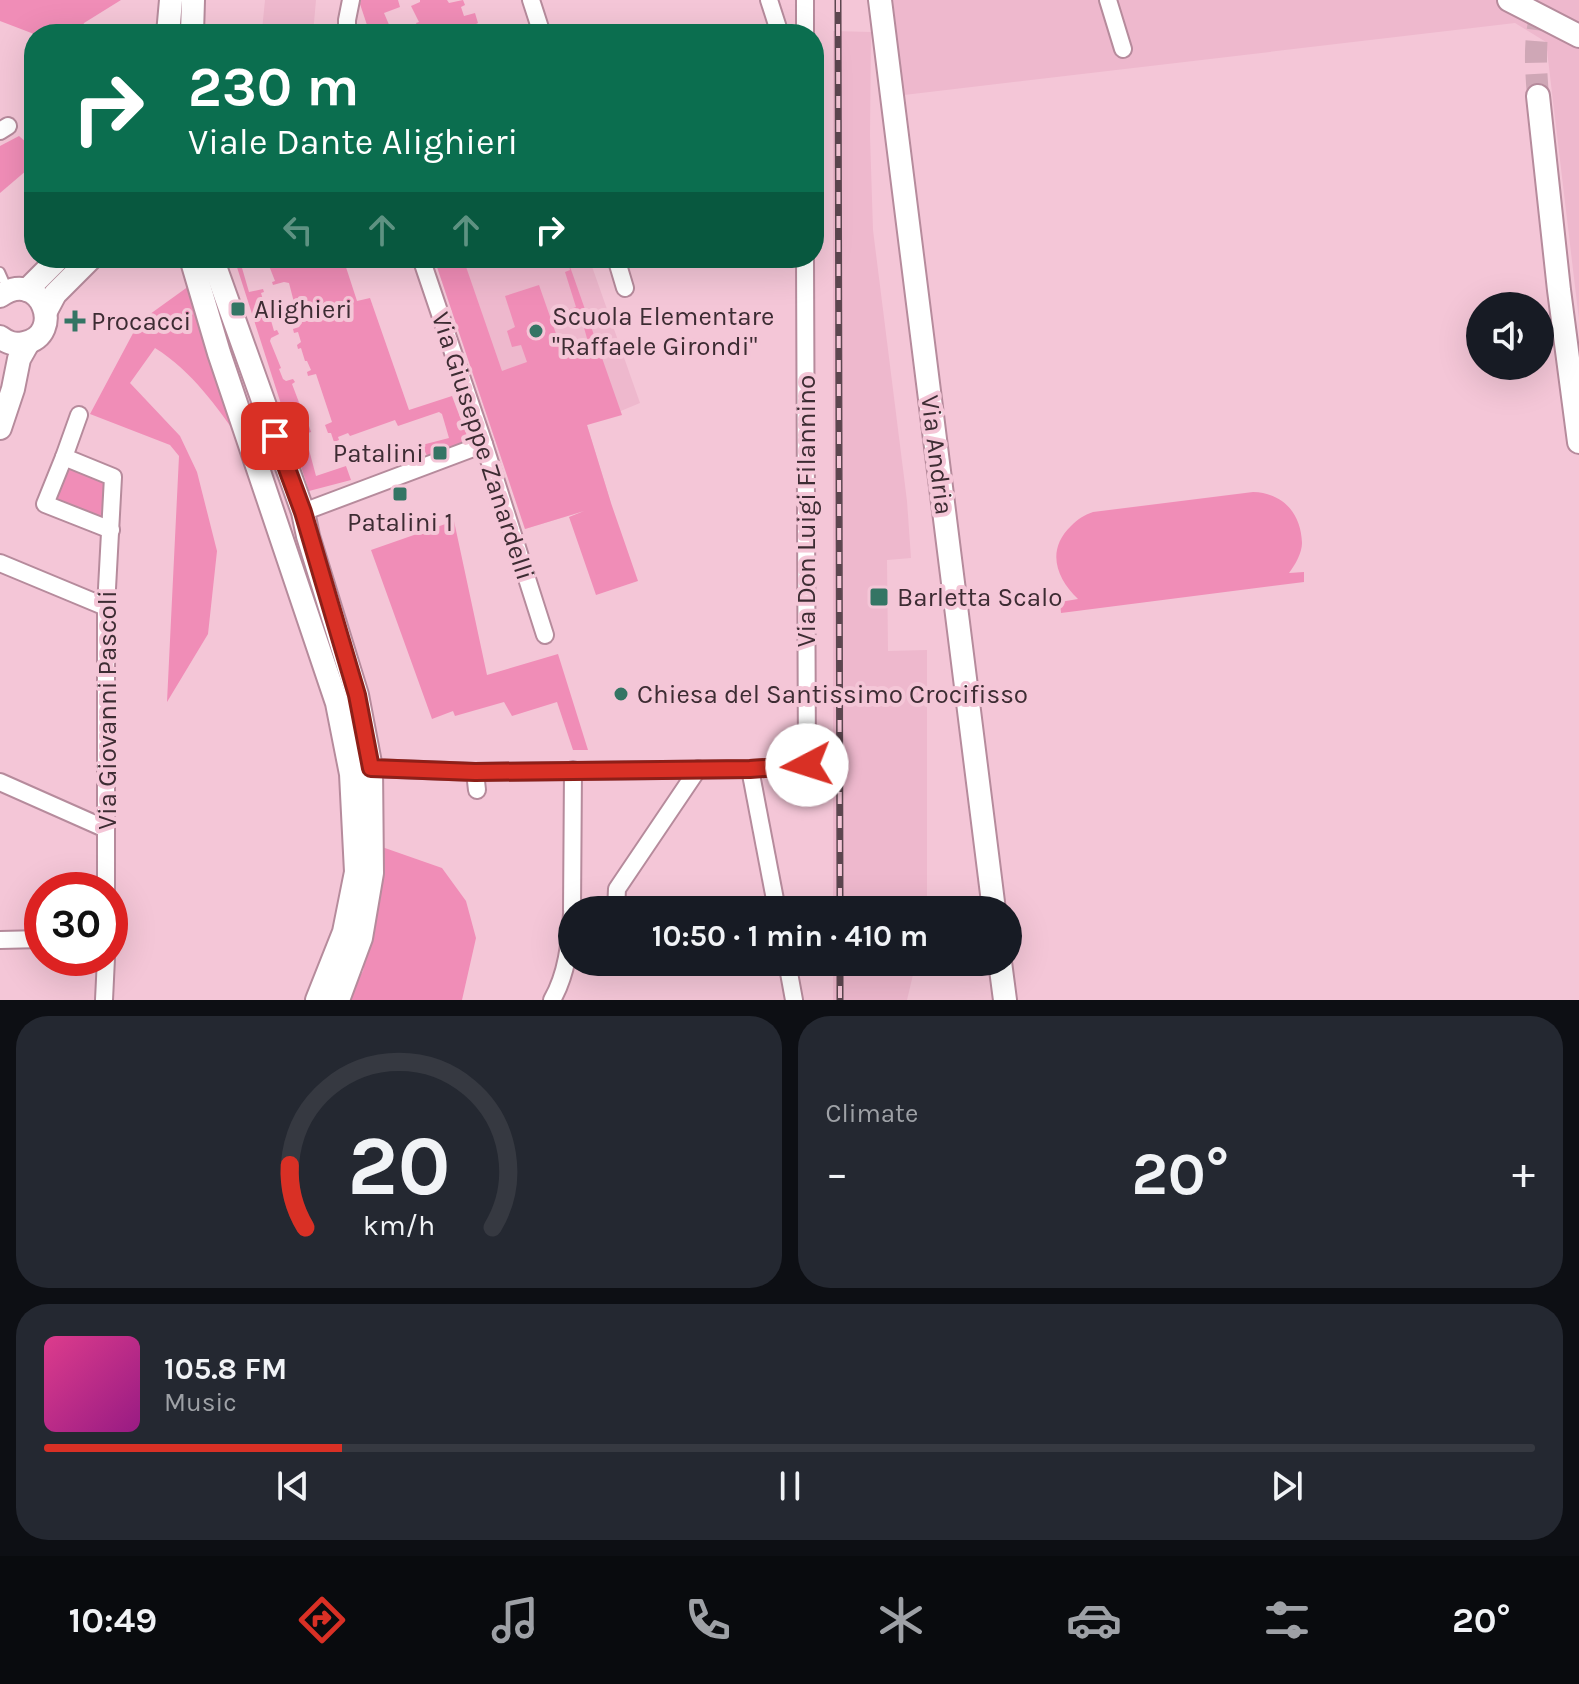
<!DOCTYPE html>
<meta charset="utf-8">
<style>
body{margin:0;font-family:Karla,sans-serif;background:#242831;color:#f1f3f6;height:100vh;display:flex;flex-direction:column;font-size:30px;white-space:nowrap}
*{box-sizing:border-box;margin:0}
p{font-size:26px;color:#9ea1a6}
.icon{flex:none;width:44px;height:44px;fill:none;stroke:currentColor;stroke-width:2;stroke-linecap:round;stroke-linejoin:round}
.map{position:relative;height:1000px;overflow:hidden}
.details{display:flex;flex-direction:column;gap:16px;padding:16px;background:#0d0f14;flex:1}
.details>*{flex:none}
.guide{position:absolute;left:24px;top:24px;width:800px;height:244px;border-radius:32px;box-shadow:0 8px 32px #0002;background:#0b6e4f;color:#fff;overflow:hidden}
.controls{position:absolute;left:1466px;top:292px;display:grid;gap:16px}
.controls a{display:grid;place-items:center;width:88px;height:88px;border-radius:50%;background:#171b24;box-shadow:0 8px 32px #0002;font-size:40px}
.speed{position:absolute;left:24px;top:872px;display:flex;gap:16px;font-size:40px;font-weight:700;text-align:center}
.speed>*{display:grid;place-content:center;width:104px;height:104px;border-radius:50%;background:#171b24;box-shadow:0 8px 32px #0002;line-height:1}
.speed .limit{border:12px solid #d22;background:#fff;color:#111}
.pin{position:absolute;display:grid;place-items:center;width:68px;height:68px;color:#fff;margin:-34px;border-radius:16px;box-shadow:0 4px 12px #0006}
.me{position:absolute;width:88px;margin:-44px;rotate:265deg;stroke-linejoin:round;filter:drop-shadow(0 0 6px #0008)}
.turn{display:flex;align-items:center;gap:28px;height:168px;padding:0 32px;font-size:36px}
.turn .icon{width:104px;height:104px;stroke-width:2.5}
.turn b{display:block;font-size:56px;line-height:68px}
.lanes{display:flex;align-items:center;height:76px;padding:0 32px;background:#0003;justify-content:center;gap:40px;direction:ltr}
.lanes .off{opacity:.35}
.big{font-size:60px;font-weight:700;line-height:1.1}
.details .widget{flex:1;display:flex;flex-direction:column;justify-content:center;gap:12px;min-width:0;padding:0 28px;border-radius:32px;background:#242831}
.details .dial{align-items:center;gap:0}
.dial svg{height:208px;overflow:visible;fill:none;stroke:#363941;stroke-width:7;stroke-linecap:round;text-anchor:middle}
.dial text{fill:#f1f3f6;stroke:none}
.song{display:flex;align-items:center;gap:24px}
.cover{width:96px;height:96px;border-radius:12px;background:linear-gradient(135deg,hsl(330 70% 55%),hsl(310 70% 35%))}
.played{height:8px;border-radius:4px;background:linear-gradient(90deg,#d93025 20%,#363941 20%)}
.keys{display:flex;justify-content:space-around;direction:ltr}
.heat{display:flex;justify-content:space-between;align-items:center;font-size:44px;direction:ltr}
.details .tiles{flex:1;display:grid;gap:16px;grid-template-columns:1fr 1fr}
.widget:last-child{grid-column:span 2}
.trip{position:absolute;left:558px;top:896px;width:464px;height:80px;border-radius:40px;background:#171b24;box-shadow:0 8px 32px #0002;font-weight:700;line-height:80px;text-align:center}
.tab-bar{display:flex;height:128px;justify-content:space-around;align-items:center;background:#090b0e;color:#9ea1a6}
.tab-bar .icon{width:56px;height:56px}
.tab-bar .on{color:#d93025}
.tab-bar b{font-size:36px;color:#f1f3f6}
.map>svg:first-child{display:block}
.built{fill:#eeb8cd}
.green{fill:#f08db7}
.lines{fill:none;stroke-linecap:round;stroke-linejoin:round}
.secondary-tunnel{stroke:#cfa7b6;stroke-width:22;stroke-dasharray:22 11;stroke-linecap:butt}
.lane-casing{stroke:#b68b9c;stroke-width:12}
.street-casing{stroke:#b68b9c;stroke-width:20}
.secondary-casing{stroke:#b68b9c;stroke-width:26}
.lane{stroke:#fff;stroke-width:8}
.street{stroke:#fff;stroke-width:16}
.secondary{stroke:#fff;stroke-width:22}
.rail-casing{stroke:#5c464f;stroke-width:7}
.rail{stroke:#f4c6d7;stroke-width:4;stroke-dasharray:12;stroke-linecap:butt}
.route-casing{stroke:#8d1f18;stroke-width:20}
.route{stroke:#d93025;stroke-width:14}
.poi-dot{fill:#347564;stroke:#f4c6d7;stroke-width:3}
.labels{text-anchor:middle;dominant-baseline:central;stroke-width:8;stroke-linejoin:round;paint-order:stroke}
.poi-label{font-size:26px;fill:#3d2c33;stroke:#f4c6d7;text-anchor:start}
.street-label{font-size:26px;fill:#3d2c33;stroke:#f4c6d7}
</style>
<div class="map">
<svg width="1579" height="1000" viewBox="0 0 1579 1000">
<rect width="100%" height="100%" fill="#f4c6d7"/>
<g class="built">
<path d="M265,0H316L313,34H204V25L262,30Z"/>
<path d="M893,0H1579V320L1546,42L1515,23L904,95Z"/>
<path d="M833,31L871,32L870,136L873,230L907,501L911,558L887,560L888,651L927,650V901L925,910H833Z"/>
<path d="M434,258H589L640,403L587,425L611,503L525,529Z"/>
<path d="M833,962H916L907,1000H833Z"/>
</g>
<g class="green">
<path d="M0,0H121L84,23L80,34H34L0,21Z"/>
<path d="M361,0H398L400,7L384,13L393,34H370L360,4Z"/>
<path d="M420,0H447L449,3L463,0L465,5L461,7L464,16L475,13L478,23L476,24L479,34H423L420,27L418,28L416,23L419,22L411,6L420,2Z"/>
<path d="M19,136L34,149V164L0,193V146Z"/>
<path d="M234,258H237L240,261L249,292L263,289L264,292L261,293L264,303H266L274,331L277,330L279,334L271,338L270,341L281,368L279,369L283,379L286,381L293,379L295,382L292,384L303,413L301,414L305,427L309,426L311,432L302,435L306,446H308L316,476L346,466L351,480L309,491Z"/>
<path d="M266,258H343L357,301L370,298L409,410L452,396L469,441L427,456L422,445L449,438L442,414L439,412L398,426L395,420L350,436L348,433L338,437L339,440L334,442L331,433H328L325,425L332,422L316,374L308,376L307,372L311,370L307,361H305L301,348L298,349L297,345L301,342L298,332L294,333L293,329L299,327L302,323L299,314H297L289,283L284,282L273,285L272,282L275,281Z"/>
<path d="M434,258H463L502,371L527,362L521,345L512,347L507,331L515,327L505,296L539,285L562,351L588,342L583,324L574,327L568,310L576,307L565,272L570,270L567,258L622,415L587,425L611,503L638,581L596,595L569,517L584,511L525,529Z"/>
<path d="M189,286L241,441C216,406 193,372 155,348L130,383L180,436L197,472L217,551L208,634L167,702L179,456L170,445L90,414L139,322Z"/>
<path d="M66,463L104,477L101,519L50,500Z"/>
<path d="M1253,492C1283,493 1301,513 1302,543C1302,553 1295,565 1289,573L1304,572V582L1061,613L1060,602L1078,599C1056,578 1046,550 1071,526C1078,519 1084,515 1093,512Z"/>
<path d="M454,521L487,675L558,654L588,750H573L557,702L512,716L504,702L455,716L453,711L432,719L371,550Z"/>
<path d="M382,847L442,868L466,901L476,938L462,1000H346L363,971Z"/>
</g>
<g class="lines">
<path class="secondary-tunnel" d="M1538,96C1535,58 1534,37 1544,0"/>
<defs>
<path id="lane" d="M0,272L8,290"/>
<g id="street">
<path d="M531,0L542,34"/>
<path d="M769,0L780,34"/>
<path d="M1108,0L1123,49"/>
<path d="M347,34V20L351,0"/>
<path d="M805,34V0"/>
<path d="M0,131L8,126"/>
<path d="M421,258L484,444L545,635"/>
<path d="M616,258L625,288"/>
<path d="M79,415L64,457L113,477L106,607V890"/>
<path d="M64,457L45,504L111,530"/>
<path d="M303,512L484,444"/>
<path d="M0,563L106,607"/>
<path d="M371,768L475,772L750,769L807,765L805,258"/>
<path d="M750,769L777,910"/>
<path d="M475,772L477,790"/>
<path d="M0,782L106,829"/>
<path d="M572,910L573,770"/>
<path d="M616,910L617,889L698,769"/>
<path d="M0,940L42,939"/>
<path d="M787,962L794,1000"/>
<path d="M104,1000L106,958"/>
<path d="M552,1000C567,974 570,943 572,914"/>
</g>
<g id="secondary">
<path d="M880,0L994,910"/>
<path d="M1509,0L1579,36"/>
<path d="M168,34L171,0"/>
<path d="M192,34L193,0"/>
<path d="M1538,96L1559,290L1579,442"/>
<path d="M191,258L219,353L337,703L351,774L356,872L344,932L317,1000"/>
<path d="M212,258L303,512L308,536L357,695L371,768L372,873L361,938L338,1000"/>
<path d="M27,290L59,258"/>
<path d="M0,296C41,267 66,335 24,343C14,345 8,343 0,337"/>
<path d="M46,311L55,294L91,258"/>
<path d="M0,428L13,389L19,359L28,343"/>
<path d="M1000,962L1005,1000"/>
</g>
</defs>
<use href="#lane" class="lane-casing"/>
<use href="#street" class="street-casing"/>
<use href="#secondary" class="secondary-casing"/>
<use href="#lane" class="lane"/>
<use href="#street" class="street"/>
<use href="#secondary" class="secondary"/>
<defs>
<g id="rail">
<path d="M838,0L840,910"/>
<path d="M840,962V1000"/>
</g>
</defs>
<use href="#rail" class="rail-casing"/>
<use href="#rail" class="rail"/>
</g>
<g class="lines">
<defs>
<path id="route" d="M275,436L303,512L357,695L371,768L475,772L750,769L807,765"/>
</defs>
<use href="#route" class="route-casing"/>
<use href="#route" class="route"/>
</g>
<g class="poi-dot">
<rect x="230" y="301" width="16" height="16" rx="4"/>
<path d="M71 309h8v8h8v8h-8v8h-8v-8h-8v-8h8z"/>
<circle cx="536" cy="331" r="8"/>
<rect x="432" y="445" width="16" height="16" rx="4"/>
<rect x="392" y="486" width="16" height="16" rx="4"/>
<rect x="869" y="587" width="20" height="20" rx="4"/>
<circle cx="621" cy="694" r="8"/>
</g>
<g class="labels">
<g class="poi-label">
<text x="254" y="309">Alighieri</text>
<text x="552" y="316">Scuola Elementare<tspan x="552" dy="30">"Raffaele Girondi"</tspan></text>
<text x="91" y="321">Procacci</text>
<text x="424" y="453" text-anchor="end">Patalini</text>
<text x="400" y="522" text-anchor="middle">Patalini 1</text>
<text x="897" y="597">Barletta Scalo</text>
<text x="637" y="694">Chiesa del Santissimo Crocifisso</text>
</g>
<g class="street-label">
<text transform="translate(483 446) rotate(72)">Via Giuseppe Zanardelli</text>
<text transform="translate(937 455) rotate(83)">Via Andria</text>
<text transform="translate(806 511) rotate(-90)">Via Don Luigi Filannino</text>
<text transform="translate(107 710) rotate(-90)">Via Giovanni Pascoli</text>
</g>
</g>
</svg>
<div class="controls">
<a><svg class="icon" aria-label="sound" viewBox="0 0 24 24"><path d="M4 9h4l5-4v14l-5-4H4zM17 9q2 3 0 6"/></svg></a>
</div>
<div class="speed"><div class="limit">30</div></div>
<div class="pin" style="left:275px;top:436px;background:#d93025"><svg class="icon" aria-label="arrive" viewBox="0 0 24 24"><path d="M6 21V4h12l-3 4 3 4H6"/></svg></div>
<svg class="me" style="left:807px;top:765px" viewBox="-20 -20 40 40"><circle r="19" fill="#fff"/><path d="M0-13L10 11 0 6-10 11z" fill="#d93025"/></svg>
<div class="trip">10:50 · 1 min · 410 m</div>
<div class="guide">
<div class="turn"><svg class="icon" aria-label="right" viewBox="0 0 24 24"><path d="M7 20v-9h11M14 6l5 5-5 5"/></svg><div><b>230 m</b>Viale Dante Alighieri</div></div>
<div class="lanes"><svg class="icon off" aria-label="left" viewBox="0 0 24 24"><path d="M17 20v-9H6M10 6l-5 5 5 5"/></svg><svg class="icon off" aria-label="ahead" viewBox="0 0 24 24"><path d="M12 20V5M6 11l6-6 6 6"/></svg><svg class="icon off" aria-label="ahead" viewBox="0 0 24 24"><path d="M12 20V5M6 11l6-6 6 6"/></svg><svg class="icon" aria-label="right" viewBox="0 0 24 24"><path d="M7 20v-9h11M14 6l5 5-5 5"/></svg></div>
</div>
</div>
<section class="details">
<div class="tiles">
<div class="widget dial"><svg viewBox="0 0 100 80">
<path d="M14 69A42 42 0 1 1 86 69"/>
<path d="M14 69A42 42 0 0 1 8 45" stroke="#d93025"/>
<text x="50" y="56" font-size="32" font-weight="700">20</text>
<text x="50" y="72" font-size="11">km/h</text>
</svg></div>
<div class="widget"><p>Climate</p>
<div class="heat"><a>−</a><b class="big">20°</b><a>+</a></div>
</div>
<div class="widget">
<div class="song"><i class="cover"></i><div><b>105.8 FM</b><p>Music</p></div></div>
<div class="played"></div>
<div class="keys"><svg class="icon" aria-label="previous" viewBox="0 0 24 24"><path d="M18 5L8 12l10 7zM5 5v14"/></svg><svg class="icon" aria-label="pause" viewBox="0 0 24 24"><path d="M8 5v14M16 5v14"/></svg><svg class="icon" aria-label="next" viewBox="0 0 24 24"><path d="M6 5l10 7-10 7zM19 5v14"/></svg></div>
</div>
</div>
</section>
<nav class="tab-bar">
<b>10:49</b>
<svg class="icon on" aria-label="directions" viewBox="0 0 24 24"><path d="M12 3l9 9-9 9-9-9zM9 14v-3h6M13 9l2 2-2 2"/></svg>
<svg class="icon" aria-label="music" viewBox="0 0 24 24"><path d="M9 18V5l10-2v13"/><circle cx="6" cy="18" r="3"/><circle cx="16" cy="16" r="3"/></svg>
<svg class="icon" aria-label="phone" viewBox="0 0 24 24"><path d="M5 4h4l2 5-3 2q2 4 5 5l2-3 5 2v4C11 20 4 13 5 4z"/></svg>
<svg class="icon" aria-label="climate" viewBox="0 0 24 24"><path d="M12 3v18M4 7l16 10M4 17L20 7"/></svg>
<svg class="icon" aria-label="car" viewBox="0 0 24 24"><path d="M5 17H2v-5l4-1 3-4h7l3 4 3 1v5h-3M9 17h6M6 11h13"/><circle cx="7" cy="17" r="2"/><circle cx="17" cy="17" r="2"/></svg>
<svg class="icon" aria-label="filters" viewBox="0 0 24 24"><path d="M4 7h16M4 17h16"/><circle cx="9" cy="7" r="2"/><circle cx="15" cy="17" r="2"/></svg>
<b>20°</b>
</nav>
